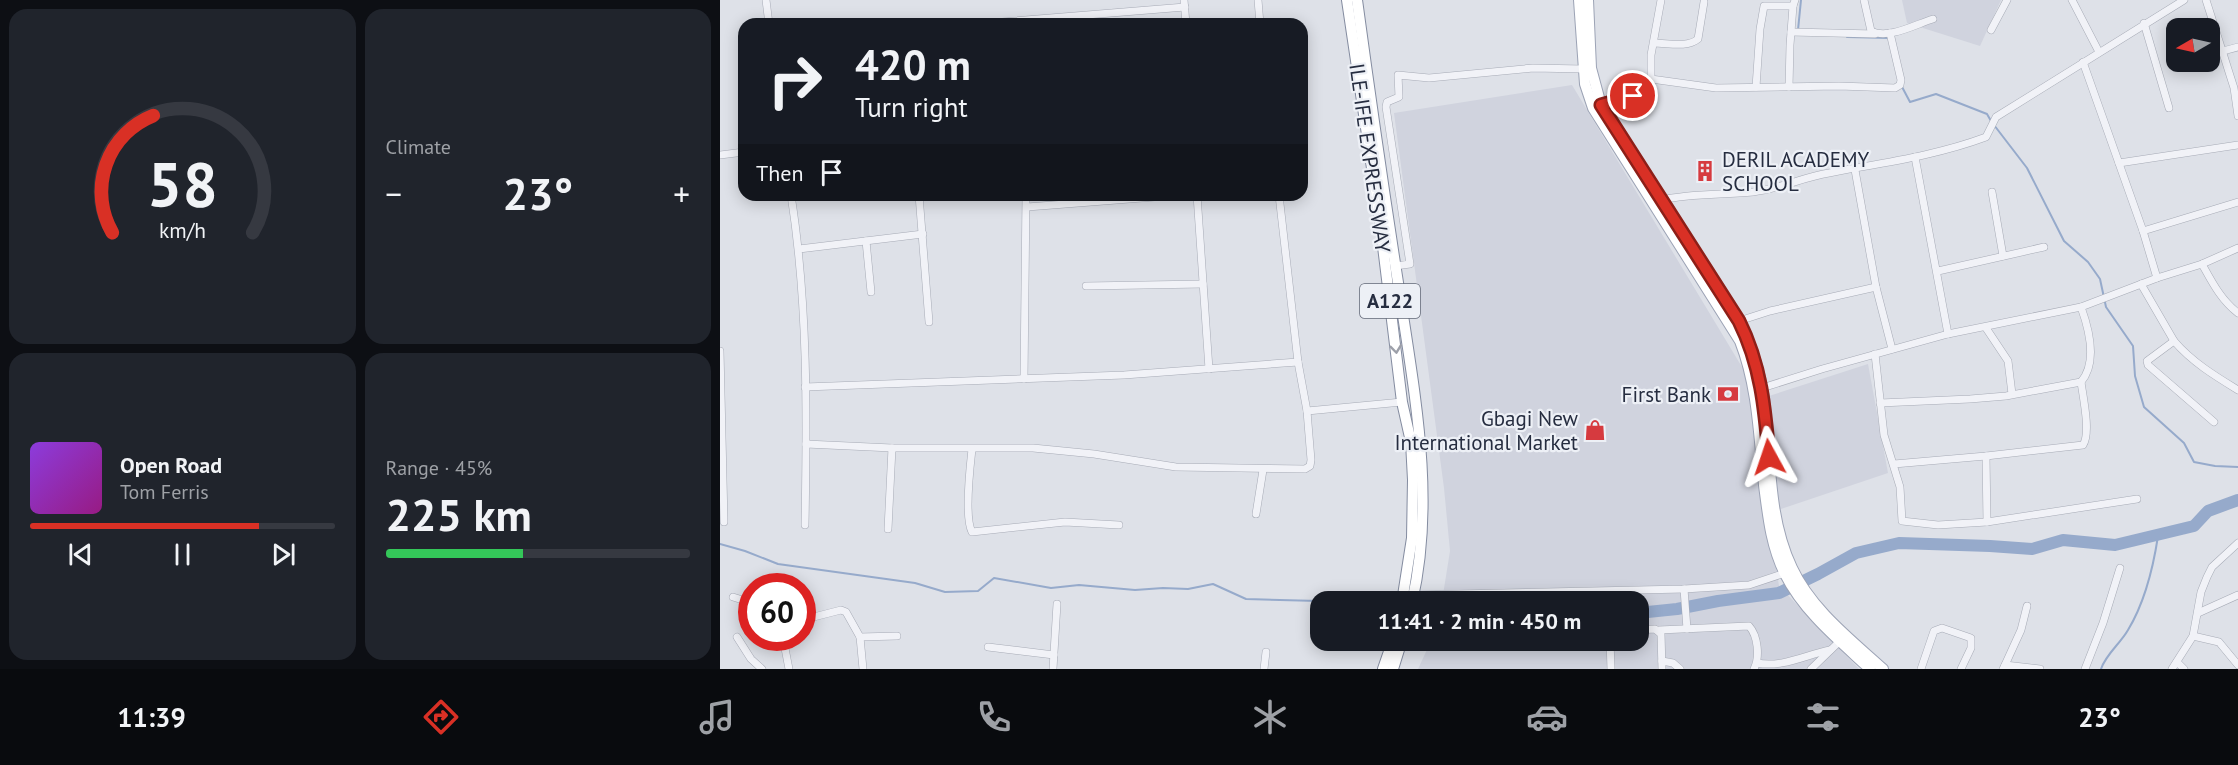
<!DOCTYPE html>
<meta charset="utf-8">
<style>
body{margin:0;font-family:"PT Sans",sans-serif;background:#20242c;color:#f1f3f6;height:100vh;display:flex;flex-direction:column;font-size:22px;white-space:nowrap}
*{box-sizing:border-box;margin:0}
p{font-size:20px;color:#9ea1a6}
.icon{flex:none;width:33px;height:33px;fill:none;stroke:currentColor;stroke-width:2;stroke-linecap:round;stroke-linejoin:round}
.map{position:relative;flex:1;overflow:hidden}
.details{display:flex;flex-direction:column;gap:9px;padding:9px;background:#0d0f14;width:720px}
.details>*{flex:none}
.top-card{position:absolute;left:18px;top:18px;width:570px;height:183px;border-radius:18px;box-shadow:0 3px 15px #0003;background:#171b24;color:#f1f3f6;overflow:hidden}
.needle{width:39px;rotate:261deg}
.controls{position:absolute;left:1446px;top:18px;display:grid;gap:12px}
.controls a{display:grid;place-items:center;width:54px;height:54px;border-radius:12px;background:#171b24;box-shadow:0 3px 15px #0003;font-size:30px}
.speed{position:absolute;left:18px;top:573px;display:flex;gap:12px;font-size:30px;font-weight:700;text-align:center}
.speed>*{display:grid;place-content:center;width:78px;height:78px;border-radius:50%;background:#171b24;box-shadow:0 3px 15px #0003;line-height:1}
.speed .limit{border:9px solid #d22;background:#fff;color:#111}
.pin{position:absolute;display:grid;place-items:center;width:51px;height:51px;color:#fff;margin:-26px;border:3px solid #fff;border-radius:50%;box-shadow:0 2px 6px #0007}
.me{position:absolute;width:66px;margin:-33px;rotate:355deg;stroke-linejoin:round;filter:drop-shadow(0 0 4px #0008)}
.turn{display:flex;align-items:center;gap:21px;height:126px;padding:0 18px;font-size:27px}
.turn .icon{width:78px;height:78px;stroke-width:2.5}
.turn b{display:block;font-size:42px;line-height:51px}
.then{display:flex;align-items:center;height:57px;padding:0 18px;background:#0003;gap:12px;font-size:22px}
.big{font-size:45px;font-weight:700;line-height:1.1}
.details .widget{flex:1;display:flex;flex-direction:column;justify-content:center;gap:9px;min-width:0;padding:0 21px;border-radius:18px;background:#20242c}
.details .dial{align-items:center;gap:0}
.dial svg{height:156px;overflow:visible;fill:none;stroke:#363941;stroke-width:7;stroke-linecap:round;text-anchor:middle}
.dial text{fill:#f1f3f6;stroke:none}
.song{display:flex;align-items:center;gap:18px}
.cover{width:72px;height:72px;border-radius:9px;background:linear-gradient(135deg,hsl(270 70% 55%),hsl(310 70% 35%))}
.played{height:6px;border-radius:3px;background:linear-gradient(90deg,#d93025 75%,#363941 75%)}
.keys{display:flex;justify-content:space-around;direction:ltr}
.heat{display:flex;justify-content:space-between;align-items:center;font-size:33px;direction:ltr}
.charge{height:9px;border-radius:4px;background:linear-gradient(90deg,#34c759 45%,#363941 0)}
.details .tiles{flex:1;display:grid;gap:9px;grid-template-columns:repeat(2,1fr)}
.trip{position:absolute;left:590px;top:591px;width:339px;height:60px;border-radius:18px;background:#171b24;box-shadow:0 3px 15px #0003;font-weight:700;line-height:60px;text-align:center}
.tabs{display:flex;height:96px;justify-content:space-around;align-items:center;background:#090b0e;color:#9ea1a6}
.tabs .icon{width:42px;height:42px}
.tabs .current{color:#d93025}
.tabs b{font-size:27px;color:#f1f3f6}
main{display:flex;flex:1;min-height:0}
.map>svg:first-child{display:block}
.built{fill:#d0d3de}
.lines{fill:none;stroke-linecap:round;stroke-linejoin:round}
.stream{stroke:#96aacb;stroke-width:2}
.river{stroke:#96aacb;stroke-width:12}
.minor-casing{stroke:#a7abb6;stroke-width:8}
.primary-casing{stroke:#9ca3b5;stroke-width:12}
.trunk-casing{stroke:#848ca0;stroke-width:12}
.minor{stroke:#f1f2f7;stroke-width:7}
.primary{stroke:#fff;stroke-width:10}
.trunk{stroke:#fff;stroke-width:10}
.oneway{stroke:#9da0a9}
.route-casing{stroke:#8d1f18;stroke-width:15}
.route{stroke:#d93025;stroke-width:10}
.labels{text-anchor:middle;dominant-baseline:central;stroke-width:4.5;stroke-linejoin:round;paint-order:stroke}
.shield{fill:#edf0f6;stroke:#626877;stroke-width:1.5}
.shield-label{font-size:20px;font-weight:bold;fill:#262d40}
.street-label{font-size:21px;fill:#262d40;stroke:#edf0f6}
.poi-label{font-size:21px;fill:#262d40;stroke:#edf0f6;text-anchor:end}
</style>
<main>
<section class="details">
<div class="tiles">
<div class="widget dial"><svg viewBox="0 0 100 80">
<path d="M14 69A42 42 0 1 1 86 69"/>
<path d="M14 69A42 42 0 0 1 35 9" stroke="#d93025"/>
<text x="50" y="56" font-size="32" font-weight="700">58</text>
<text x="50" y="72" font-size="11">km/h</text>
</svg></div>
<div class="widget"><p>Climate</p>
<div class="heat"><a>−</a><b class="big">23°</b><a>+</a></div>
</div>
<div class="widget">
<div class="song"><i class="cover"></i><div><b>Open Road</b><p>Tom Ferris</p></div></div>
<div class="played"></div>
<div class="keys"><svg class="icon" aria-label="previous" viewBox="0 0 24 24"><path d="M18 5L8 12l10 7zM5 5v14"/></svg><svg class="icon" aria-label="pause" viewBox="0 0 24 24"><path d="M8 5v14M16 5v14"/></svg><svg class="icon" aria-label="next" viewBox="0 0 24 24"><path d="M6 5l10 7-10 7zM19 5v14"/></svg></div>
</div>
<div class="widget"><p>Range · 45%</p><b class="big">225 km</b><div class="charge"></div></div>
</div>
</section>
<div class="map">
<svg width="1518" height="669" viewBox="0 0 1518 669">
<rect width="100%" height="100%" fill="#dee1e8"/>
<g class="built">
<path d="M1182,0H1281L1260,46L1187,23Z"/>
<path d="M852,85L1025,372L1059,586L1139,669H698L711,641L918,640V602L722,601L730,551L724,488L674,113Z"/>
<path d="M1148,364L1168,473L1058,510L1046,397Z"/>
</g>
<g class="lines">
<g class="stream">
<path d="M1078,30L1081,0"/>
<path d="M1127,37L1169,38"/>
<path d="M1181,85L1190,102L1216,94L1267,114L1271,121"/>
<path d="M1274,125L1307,168L1344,241L1368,262L1380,279L1386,307L1413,346L1415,376L1424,407L1464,443L1474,462L1495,466L1518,467"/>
<path d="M0,544L25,551L58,564L195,583L225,592L258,591L274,578L331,588L359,585L415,590L443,588L468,589L493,584L526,599L599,601L633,599L647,602"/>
<path d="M1381,669C1386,654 1400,644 1408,630C1425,602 1433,569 1438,536"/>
</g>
<path class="river" d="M918,613L957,609L998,601L1059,593L1098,574L1136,553L1179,543L1270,546L1312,549L1343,540L1395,545L1474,526L1488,511L1518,500"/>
<defs>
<g id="minor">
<path d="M46,0L49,24"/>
<path d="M464,0L466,24"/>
<path d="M538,0L540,24"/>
<path d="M1144,0L1151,31C1168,40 1196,24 1213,19"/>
<path d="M1352,0L1379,52"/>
<path d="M1486,0L1514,88L1518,116"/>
<path d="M1424,23L1449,108"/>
<path d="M257,24L465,7"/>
<path d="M1271,30L1287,0"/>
<path d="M1071,32L1155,34"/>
<path d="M934,43C948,43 967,48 978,39L984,2"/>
<path d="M1503,51L1518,47"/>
<path d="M1363,62L1423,231L1437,278"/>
<path d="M931,79L996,88L1119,86L1175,88L1180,85L1181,80L1170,33"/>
<path d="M1036,87L1040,29L1044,6H1073L1075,0"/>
<path d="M1069,87L1070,45L1073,6"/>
<path d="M881,105L920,93L928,88L931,79V55L941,0"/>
<path d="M0,155L24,152"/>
<path d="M1195,157L1228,334"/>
<path d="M1399,163L1518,145"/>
<path d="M1135,170L1156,287L1172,349"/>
<path d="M1272,192L1283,256"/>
<path d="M71,195C88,303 87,415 85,525"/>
<path d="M199,195L209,322"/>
<path d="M477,195L489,369"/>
<path d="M941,200C972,193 1002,195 1033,192C1060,189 1083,177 1109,173C1161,163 1215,156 1266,137L1276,117L1464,0"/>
<path d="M307,207L460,195"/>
<path d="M1423,231L1518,202"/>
<path d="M146,241L151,292"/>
<path d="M79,249L203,234"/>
<path d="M1482,264C1492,282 1501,300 1518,313"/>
<path d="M675,266L690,264L666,107L667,102L679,97L678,75L709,78L813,68L863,69"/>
<path d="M1218,271L1324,247"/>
<path d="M1421,284L1454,341C1472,362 1495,376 1518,390"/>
<path d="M366,286L483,284"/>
<path d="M1019,321L1050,311L1156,287"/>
<path d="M1266,328L1288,361L1292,394"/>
<path d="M1454,341L1427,361L1428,365L1494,422"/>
<path d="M0,351L4,522"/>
<path d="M1155,354L1164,435L1180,487L1182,521L1218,525L1267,522L1417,499"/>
<path d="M304,379L306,195"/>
<path d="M85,387L404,375L578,362"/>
<path d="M1042,388L1102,369L1228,334L1361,307L1437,278L1482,264L1518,248"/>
<path d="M1160,403L1250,399L1286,396L1361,382"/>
<path d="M587,411L682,402"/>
<path d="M86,444L172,448H313L374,454L456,467L585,469L590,466L591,460L587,411L578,362L559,195"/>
<path d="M252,449C250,467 244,517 252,532L345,522L399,525"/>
<path d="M1266,456L1267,522"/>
<path d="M1174,464L1266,456L1363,445C1371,433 1363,397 1361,382C1378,362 1369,329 1361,307"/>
<path d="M536,514L543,470"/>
<path d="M168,529L172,448"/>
<path d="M964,589L967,629"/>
<path d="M693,595L964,589L1029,585L1065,573"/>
<path d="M13,597L32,603"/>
<path d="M1478,613L1518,595"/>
<path d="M82,620L121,610L126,612L140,637L177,636"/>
<path d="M918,630L935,629L941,634L942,669"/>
<path d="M939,630L1029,626C1038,636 1040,657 1034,669"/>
<path d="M1473,636L1499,642L1518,665"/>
<path d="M17,637L31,659L42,669"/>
<path d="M140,637L143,669"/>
<path d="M63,638L69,669"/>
<path d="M890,640L891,669"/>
<path d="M681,642L705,640"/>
<path d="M268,647L334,655"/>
<path d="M942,661L953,663L960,669"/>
<path d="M1457,662L1464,669"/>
<path d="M1037,663C1062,668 1085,655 1110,650"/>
<path d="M1285,665L1301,630L1307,606"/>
<path d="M333,669L337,604"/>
<path d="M544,669L546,652"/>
<path d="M1091,669L1120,641"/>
<path d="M1201,669L1214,631L1222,628L1251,638V648L1241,669"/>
<path d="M1283,669L1285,665L1320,669"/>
<path d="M1365,669L1383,623L1400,568"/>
<path d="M1452,669L1473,636L1481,592L1487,577L1492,567L1518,543"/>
</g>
<g id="primary">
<path d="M859,0L865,84L873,108L1020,341C1038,387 1039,437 1044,485C1048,516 1051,546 1065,574C1084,612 1120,641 1150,669"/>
<path d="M868,0L871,68L881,105L1019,321C1031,345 1040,371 1044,398C1051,454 1047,516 1072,568C1091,609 1130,639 1163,669"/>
</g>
<g id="trunk">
<path d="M627,0L660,222L682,402L691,442L693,480L692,538L682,602"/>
<path d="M637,0C650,96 664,193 679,289C694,391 716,498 692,602"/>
<path d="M663,669L673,640"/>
<path d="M673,669L682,640"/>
</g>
</defs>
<use href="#minor" class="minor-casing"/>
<use href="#primary" class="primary-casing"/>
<use href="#trunk" class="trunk-casing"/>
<use href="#minor" class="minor"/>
<use href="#primary" class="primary"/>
<use href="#trunk" class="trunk"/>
</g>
<defs><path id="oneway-chevron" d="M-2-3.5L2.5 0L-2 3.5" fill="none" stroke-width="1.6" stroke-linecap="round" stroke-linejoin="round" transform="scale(1.5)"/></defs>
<use class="oneway" href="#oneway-chevron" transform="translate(676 349) rotate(83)"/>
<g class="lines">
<defs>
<path id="route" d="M913,96L881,105L1019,321C1041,365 1045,409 1049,457"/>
</defs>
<use href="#route" class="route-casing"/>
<use href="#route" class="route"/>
</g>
<defs>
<symbol id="building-bare" viewBox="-9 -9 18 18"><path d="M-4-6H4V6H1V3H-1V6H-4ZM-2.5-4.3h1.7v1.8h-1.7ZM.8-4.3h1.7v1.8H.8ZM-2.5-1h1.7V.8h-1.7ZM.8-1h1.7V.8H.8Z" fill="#d63a3f" stroke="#edf0f6" stroke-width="2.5" paint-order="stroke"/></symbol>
<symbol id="bank-bare" viewBox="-9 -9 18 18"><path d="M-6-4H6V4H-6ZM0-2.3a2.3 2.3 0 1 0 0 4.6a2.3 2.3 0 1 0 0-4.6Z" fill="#d63a3f" stroke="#edf0f6" stroke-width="2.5" paint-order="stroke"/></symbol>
<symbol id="shop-bare" viewBox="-9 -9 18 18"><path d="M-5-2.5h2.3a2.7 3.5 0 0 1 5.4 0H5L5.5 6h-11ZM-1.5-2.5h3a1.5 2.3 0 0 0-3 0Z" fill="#d63a3f" stroke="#edf0f6" stroke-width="2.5" paint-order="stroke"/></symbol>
</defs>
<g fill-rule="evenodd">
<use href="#building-bare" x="970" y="156" width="30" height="30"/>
<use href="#bank-bare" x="993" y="379" width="30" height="30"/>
<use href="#shop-bare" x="860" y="415" width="30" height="30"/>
</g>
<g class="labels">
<rect class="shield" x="640" y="284" width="60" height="34" rx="4.5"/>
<g class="shield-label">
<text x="670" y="301">A122</text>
</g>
<g class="street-label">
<text transform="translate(650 158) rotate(82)">ILE-IFE EXPRESSWAY</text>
</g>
<g class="poi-label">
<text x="1002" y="159" text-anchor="start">DERIL ACADEMY<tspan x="1002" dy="24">SCHOOL</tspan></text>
<text x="991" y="394">First Bank</text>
<text x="858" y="418">Gbagi New<tspan x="858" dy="24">International Market</tspan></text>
</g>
</g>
</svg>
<div class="controls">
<a><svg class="needle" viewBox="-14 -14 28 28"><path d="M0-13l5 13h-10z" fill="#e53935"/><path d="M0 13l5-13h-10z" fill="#9ea1a6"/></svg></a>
</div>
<div class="speed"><div class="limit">60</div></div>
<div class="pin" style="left:913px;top:96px;background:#d93025"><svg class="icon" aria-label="arrive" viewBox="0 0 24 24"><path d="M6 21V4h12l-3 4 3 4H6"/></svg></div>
<svg class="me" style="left:1049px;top:457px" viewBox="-20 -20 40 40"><path d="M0-17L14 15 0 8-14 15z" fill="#d93025" stroke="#fff" stroke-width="4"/></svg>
<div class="trip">11:41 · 2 min · 450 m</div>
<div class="top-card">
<div class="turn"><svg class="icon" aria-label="right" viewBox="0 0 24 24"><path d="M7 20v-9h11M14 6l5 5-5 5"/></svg><div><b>420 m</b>Turn right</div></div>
<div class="then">Then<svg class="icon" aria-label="arrive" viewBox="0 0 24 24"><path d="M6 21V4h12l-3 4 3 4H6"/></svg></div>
</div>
</div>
</main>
<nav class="tabs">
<b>11:39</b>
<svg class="icon current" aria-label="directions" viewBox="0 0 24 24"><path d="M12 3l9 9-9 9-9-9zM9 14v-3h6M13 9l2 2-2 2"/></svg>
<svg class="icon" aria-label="music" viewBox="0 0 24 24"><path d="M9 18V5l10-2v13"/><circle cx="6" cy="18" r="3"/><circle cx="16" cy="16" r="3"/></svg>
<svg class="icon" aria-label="phone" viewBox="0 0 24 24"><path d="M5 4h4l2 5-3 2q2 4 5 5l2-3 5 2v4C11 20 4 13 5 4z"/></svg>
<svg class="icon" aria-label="climate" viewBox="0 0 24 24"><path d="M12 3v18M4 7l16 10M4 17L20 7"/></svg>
<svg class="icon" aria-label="car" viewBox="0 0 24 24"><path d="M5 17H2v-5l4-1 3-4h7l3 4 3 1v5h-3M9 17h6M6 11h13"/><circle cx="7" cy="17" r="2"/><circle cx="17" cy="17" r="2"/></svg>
<svg class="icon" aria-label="filters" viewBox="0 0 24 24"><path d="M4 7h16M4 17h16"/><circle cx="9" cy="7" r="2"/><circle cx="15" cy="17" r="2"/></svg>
<b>23°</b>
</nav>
